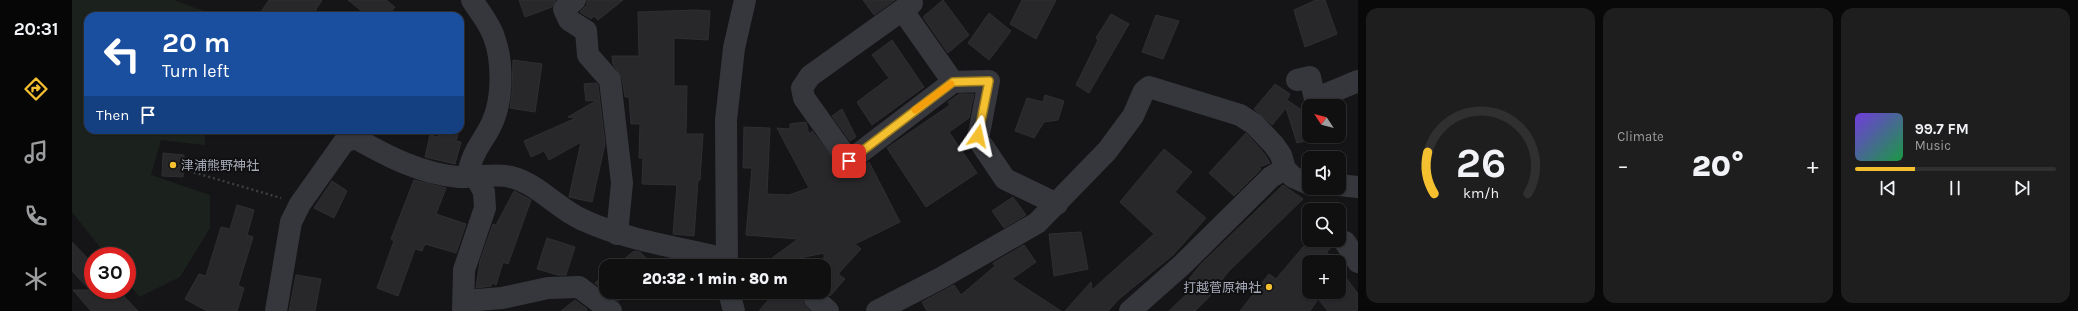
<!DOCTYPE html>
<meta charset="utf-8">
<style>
body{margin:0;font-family:Karla,"Noto Sans JP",sans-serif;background:#1e1e1f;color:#f1f3f6;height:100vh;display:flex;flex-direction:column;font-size:15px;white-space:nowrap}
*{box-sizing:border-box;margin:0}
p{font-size:13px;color:#9c9d9f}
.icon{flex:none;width:22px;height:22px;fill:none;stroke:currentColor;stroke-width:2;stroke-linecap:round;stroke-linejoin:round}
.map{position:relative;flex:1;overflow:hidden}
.panel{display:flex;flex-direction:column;gap:8px;padding:8px;background:#090909;width:720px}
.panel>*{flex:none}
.hud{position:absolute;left:12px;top:12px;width:380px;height:122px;border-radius:12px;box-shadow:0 1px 3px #0004,0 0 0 1px #303031;background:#1a4fa0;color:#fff;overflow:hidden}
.needle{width:26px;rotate:306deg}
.controls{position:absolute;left:1230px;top:99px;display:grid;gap:8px}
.controls a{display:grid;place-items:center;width:44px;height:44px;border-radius:8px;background:#101011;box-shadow:0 1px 3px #0004,0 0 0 1px #303031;font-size:20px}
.speed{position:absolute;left:12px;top:247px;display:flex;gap:8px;font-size:20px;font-weight:700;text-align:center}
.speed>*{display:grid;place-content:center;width:52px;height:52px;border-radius:50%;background:#101011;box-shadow:0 1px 3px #0004,0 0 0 1px #303031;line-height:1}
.speed .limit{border:6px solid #d22;background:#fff;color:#111}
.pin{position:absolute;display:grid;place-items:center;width:34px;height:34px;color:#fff;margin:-17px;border-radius:8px;box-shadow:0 2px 6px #0006}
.me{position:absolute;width:44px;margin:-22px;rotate:11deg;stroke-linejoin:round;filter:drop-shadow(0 0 3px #0008)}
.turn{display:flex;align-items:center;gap:14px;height:84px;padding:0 12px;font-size:18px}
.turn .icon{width:52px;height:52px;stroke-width:2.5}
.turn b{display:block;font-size:28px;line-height:34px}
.then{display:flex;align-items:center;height:38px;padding:0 12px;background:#0003;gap:8px;font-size:15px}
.big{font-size:30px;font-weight:800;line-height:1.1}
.panel .tile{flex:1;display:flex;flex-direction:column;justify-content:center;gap:6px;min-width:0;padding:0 14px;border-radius:12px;background:#1e1e1f}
.panel .dial{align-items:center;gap:0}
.dial svg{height:104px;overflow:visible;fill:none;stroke:#303031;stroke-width:7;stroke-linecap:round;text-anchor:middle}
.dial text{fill:#f1f3f6;stroke:none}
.song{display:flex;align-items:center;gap:12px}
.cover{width:48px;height:48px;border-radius:6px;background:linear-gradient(135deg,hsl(260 70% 55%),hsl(140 70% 35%))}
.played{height:4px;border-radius:2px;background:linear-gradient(90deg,#f5c02f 30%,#303031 30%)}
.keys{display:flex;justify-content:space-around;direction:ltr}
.heat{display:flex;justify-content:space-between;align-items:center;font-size:22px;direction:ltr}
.panel .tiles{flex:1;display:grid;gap:8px;grid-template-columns:repeat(3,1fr)}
.trip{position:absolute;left:527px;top:259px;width:232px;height:40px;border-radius:12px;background:#101011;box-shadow:0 1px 3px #0004,0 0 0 1px #303031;font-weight:800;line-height:40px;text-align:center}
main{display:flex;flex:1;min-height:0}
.tab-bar{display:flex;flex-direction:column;width:72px;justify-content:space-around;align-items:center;background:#060607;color:#9c9d9f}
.tab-bar .icon{width:28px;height:28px}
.tab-bar .on{color:#f5c02f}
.tab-bar b{font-size:18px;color:#f1f3f6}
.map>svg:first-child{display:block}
.green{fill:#1b221d}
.building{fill:#28282b;stroke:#2f2f33}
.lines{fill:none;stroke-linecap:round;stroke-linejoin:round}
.path{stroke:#3c3e43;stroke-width:2.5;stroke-dasharray:2 3;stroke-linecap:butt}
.street{stroke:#36373c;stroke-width:22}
.route-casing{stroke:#9f7d1f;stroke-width:10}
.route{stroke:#f5c02f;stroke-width:7}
.slow{stroke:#f59e0b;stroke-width:7}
.poi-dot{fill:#f5c02f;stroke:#101012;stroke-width:1.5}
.labels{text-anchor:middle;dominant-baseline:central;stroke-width:4;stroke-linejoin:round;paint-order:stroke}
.poi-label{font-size:13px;fill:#a7abb8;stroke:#101012;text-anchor:start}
</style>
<main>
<nav class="tab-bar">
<b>20:31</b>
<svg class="icon on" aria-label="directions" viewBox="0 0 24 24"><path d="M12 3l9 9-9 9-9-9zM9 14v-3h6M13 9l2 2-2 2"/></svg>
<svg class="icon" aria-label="music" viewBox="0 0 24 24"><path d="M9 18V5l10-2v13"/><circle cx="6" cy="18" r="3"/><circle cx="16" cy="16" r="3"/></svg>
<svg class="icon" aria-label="phone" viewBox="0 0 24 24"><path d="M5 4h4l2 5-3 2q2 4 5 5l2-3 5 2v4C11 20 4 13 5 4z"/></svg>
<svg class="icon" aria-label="climate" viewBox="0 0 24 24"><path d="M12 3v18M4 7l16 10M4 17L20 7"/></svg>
</nav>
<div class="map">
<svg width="1286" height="311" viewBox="0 0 1286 311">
<rect width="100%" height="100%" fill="#151517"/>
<path class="green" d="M0,0H102L145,16H16V130L133,131V145L89,140L79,175L138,195V228L108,277L67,297L55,281V256H35L0,212Z"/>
<g class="building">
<path d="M197,0H250L240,16H186Z"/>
<path d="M276,0H314L323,7L316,16H296Z"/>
<path d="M447,0H484L480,7L453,17Z"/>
<path d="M515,0H551L526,20L522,16L519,19L508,12L515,5Z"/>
<path d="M791,0H823L802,15Z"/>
<path d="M871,0L897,35L876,53L851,17Z"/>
<path d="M950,0H984L964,39L938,24Z"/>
<path d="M1244,0H1253L1265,34L1233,47L1222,10Z"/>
<path d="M625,10L638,11L636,40L602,38V86H615L614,134H631L628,180H626L622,236L601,234L605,185L570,184L571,158H567L568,124H559L557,97H553L550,78L541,64L540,56H567L566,12Z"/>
<path d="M917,13L939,31L917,60L896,43Z"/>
<path d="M1039,14L1057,24L1017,93L1004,85L1026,40L1024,38Z"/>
<path d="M1084,15L1107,21L1091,59L1070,52Z"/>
<path d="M820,40L852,87L800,125L785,102L817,78L800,55Z"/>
<path d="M441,60L470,64L463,112L438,108L440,93Z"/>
<path d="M524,83L526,85L533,144L520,202L497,197L509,142L477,160L472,151L459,157L452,141L504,118L496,117L525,100L514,101L512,84Z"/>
<path d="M1203,84L1218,94L1215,100L1231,111L1237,109V140L1225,143L1214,108L1200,125L1182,109Z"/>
<path d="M887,94H902L897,118L877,132L905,173L854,207L815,148L878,105L876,102Z"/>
<path d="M973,95L992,101L986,120L972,122L962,138L943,131L955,98L971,102Z"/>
<path d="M770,109L784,137L778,141L760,116Z"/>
<path d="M734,122L737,134L740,131L772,172L778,173L784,171L797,162L828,222L783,244L789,249L766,274L773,279L758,296L752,290V253L689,266L726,239L674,235L680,168H671L672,127L698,128L695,194L717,195L737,188L705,128L718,129V124Z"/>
<path d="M368,130H387L384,141L389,142L383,164L353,157L358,135L366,137Z"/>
<path d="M1174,133L1192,153L1198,163L1187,167L1189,169L1162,196L1137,173Z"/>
<path d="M1092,149L1120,172L1103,192L1134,218L1101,255L1047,299L1036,311H993L1019,282L1020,290L1082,234L1048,202Z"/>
<path d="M91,153L112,155L111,177L90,176Z"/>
<path d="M342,180L374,188L364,214L394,224L384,253L353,244L350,251L343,249L326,296L305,288L322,241L319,239Z"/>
<path d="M260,181L275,191L262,218L242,208Z"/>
<path d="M1211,185L1231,199L1156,272L1136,298L1123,311H1097L1124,285L1117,279L1129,264Z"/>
<path d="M442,191L459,200L436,264L431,262L424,285L420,283L419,286L404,288L408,261L421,224L424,225Z"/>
<path d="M941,197L954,215L932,228L920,211Z"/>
<path d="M165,205L182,210L175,235L181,237L166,286L172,288L165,311H135L113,299L127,274L134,276L149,227L158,229Z"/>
<path d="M1009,232L1016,269L982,276L977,234Z"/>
<path d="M475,238L503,247L494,275H486L465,269Z"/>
<path d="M1237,240H1261V245L1255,252L1262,262H1237V292H1267V268L1286,294V311H1256L1246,299L1238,311H1168L1197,274L1204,279Z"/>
<path d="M0,242L21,264V290H46L66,311H19L1,290H18L0,271Z"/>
<path d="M952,245L964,262L940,279L989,311H855L850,302L882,285L889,295L923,266L921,263Z"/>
<path d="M562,251L568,252L582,266H544Z"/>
<path d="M534,274V292L523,283Z"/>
<path d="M224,275L249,279L243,311H217Z"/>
<path d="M534,292H557L546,301Z"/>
<path d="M703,292H731V303L738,311H687Z"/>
<path d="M503,300L515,309L514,311H489Z"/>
</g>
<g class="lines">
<path class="path" d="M117,171L209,198"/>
<g class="street">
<path d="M503,0L492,9L497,20L514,31L516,55L538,80L550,183L545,234"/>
<path d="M831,11L881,82L777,161L732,98L730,88L738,76L840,3"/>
<path d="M1225,80L1238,77L1243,99L1286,81"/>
<path d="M881,82L917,81L906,139L933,179L985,204"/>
<path d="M1267,185L1286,187"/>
<path d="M1273,242L1286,262"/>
<path d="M655,266L654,120L662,48L673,0"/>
<path d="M657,292L662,311"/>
<path d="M743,299L756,311"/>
<path d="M392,301L430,298L476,288L507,287L539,311"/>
<path d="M204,311L219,222L228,204L272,142L283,138C315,156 349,174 387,177C403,178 423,173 439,177C467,184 485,209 511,220C557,241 606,247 654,259"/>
<path d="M391,311L392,270L413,208L412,192L398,166C402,149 413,139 420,123C431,100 431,61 422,37C418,24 407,11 400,0"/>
<path d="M805,311L869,278L965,223L1035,151L1061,116L1072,91L1077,87L1168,115L1182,124L1202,145L1209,155L1213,169L1221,177L1237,184"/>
<path d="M1058,311L1110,265L1199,177L1213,169"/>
</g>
</g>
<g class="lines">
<defs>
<path id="route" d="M777,161L881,82L917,81L906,136"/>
</defs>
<use href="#route" class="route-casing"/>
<use href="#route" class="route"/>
<path class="slow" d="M843,110L879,84"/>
</g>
<g class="poi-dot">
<circle cx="101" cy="165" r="4"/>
<circle cx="1197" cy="287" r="4"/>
</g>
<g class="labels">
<g class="poi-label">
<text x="109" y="165">津浦熊野神社</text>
<text x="1189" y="287" text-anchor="end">打越菅原神社</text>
</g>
</g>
</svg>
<div class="controls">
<a><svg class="needle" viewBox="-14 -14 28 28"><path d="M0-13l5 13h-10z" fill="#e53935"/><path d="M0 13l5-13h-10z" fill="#9c9d9f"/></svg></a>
<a><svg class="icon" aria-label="sound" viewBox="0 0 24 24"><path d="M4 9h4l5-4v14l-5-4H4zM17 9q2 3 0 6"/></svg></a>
<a><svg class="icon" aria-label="search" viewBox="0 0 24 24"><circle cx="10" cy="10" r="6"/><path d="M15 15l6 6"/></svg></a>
<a>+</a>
</div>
<div class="speed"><div class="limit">30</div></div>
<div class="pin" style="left:777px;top:161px;background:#d93025"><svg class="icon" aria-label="arrive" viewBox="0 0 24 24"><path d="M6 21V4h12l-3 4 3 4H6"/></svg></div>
<svg class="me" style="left:906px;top:136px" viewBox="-20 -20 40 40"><path d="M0-17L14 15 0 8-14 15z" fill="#f5c02f" stroke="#fff" stroke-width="4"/></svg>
<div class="trip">20:32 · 1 min · 80 m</div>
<div class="hud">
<div class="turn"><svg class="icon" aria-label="left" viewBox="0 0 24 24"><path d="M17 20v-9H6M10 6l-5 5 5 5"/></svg><div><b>20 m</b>Turn left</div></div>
<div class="then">Then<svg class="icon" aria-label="arrive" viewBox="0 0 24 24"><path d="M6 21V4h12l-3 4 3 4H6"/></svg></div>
</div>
</div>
<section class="panel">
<div class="tiles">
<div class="tile dial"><svg viewBox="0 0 100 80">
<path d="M14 69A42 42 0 1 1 86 69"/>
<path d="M14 69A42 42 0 0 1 9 37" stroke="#f5c02f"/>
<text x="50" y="56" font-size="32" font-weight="700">26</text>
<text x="50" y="72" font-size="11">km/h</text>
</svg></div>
<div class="tile"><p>Climate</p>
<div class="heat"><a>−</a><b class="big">20°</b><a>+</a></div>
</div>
<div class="tile">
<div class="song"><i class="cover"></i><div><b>99.7 FM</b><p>Music</p></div></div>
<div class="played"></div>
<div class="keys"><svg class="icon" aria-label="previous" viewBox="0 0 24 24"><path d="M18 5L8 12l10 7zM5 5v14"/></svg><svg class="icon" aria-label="pause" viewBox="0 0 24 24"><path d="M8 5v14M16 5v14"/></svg><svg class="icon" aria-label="next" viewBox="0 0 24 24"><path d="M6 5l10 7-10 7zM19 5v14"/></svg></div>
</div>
</div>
</section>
</main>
